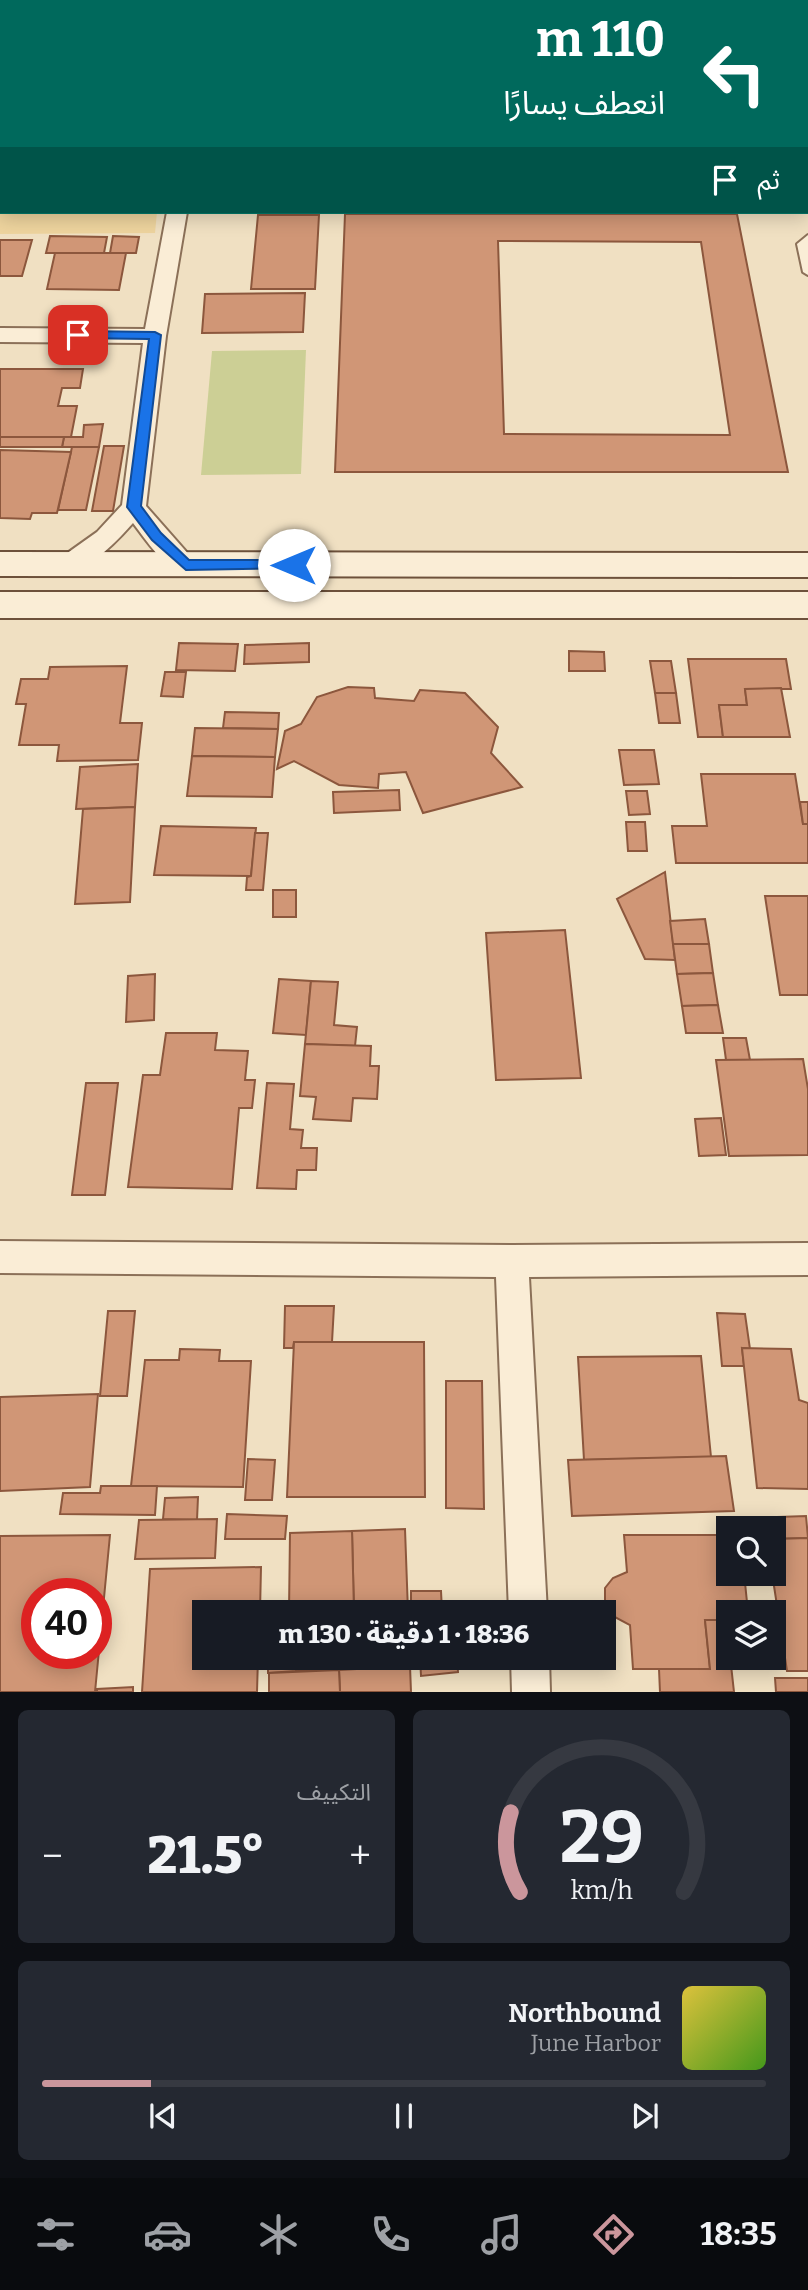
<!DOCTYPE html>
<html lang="ar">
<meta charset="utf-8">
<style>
body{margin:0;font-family:Bitter,"Noto Sans Arabic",serif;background:#242831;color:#f1f3f6;direction:rtl;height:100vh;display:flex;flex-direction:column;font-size:26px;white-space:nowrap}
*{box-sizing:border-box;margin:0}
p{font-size:23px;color:#9ea1a6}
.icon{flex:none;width:38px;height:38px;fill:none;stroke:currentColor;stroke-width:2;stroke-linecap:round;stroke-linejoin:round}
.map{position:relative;height:1692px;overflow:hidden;direction:ltr}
.panel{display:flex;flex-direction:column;gap:18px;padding:18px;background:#0d0f14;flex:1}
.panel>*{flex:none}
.hud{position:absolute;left:0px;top:0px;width:808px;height:214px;box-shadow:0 4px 18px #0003;direction:rtl;background:#00695c;color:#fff;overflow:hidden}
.fabs{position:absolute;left:716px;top:1516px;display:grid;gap:14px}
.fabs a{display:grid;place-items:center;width:70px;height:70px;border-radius:0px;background:#171b24;box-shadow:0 4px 18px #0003;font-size:35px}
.speed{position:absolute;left:21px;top:1578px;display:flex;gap:14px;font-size:35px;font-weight:700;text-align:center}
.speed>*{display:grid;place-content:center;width:91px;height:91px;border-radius:50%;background:#171b24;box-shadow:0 4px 18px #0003;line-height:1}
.speed .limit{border:10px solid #d22;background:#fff;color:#111}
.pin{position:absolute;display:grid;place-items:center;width:60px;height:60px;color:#fff;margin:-30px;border-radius:14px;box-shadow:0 4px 10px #0006}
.me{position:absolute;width:77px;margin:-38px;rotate:270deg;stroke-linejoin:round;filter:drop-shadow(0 0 5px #0008)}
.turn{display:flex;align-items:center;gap:24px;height:147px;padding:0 28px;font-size:32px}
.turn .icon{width:91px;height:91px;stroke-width:2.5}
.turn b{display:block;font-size:49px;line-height:60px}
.then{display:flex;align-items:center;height:66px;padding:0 28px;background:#0003;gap:14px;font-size:26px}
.big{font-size:52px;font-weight:800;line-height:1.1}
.panel .card{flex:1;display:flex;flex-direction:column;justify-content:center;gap:10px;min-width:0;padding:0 24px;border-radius:10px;background:#242831}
.panel .dial{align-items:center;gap:0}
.dial svg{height:182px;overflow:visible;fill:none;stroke:#363941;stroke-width:7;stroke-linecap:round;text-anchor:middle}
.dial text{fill:#f1f3f6;stroke:none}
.song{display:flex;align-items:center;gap:21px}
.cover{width:84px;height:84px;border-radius:10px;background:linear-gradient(135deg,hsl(50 70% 55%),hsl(100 70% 35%))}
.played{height:7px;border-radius:4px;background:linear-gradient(90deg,#cb969c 15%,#363941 15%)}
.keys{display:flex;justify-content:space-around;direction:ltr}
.heat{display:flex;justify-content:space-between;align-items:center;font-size:38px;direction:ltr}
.panel .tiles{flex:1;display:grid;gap:18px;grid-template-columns:1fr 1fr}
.card:last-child{grid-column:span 2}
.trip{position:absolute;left:192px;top:1600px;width:424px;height:70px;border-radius:0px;background:#171b24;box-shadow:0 4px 18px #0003;font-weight:800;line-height:70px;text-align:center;direction:rtl}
.tabs{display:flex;height:112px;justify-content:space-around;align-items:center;background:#090b0e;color:#9ea1a6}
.tabs .icon{width:49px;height:49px}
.tabs .on{color:#cb969c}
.tabs b{font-size:32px;color:#f1f3f6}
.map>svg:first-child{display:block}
.green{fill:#cccf95}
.sand{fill:#eed49e}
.building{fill:#d09676;stroke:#8c573d;stroke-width:2;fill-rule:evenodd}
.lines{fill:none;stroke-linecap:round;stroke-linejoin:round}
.lane-casing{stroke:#8b7058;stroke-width:4}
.street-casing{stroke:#8b7058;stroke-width:4}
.secondary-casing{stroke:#6d513b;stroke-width:4}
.lane{fill:#faedd6;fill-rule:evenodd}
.street{fill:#faedd6;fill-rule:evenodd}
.secondary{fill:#faedd6;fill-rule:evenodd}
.route{fill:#1a73e8;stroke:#114b97;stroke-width:2}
</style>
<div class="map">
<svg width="808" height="1692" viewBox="0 0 808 1692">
<rect width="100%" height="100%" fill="#f0e0c2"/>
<path class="green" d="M306,350L301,474L201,475L212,351Z"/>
<g class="sand">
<path d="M133,0H457V2H105Z"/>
<path d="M0,165L2,212H157L155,233L0,234Z"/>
</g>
<g class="building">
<path d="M466,0H552V2H467Z"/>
<path d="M345,214H737L788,472H335ZM498,241L701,242L730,435L504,434Z"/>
<path d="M258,215H319L315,289H251Z"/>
<path d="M50,236L107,237L104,253H46Z"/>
<path d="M113,236L139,237L136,253H110Z"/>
<path d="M0,240H32L22,276H0Z"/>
<path d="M55,253H126L119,290L47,289Z"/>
<path d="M305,293L303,332L202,333L205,294Z"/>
<path d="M0,369H83L80,388H62L58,406H77L71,437H0Z"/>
<path d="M103,424L99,447H62L64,437H83L84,425Z"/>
<path d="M0,437H64L62,447H0Z"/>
<path d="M104,446H124L113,511H92Z"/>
<path d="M72,447H99L86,510H58Z"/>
<path d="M0,450L71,452L57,513H32L30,519L0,518Z"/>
<path d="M179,643L238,644L235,671L176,670Z"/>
<path d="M309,643V662L244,664L245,645Z"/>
<path d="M569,651L604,652L605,671H569Z"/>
<path d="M688,659H786L791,689H745L747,705H719L723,737H698Z"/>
<path d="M650,661H671L676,693H655Z"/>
<path d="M127,666L120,723H142L138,760L57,761L59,745H19L26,704H16L21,679H48L50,667Z"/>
<path d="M165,672H186L183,697L161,696Z"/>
<path d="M348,687L374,688L375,698L414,701L420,690L465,693L498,727L491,753L522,787L423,813L406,772L379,774L378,788L339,785L294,761L277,769L285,731L301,724L317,697Z"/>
<path d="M781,688L790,737H723L719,705H747L745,689Z"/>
<path d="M655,693H676L680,723H659Z"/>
<path d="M225,712L279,713L278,729L223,728Z"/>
<path d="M195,728L278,729L275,757L192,756Z"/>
<path d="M619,750H654L659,784L624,785Z"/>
<path d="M192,756L275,757L272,797L187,796Z"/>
<path d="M138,764L135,807L76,809L80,767Z"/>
<path d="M701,774H795L803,824H808V863H676L672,826H707Z"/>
<path d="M399,790L400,810L334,813L333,792Z"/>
<path d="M626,791H647L650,814L629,815Z"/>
<path d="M800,802H808V824H803Z"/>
<path d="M135,807L130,902L75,904L83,809Z"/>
<path d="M626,822H645L647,851H628Z"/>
<path d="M161,826L256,828L251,876L154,875Z"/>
<path d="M255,833H268L263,890H246L247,877L251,876Z"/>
<path d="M665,872L675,960L645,959L617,899Z"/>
<rect x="273" y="890" width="23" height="27"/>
<path d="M765,896H808V995H780Z"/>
<path d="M705,919L709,944H673L670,921Z"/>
<path d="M565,930L581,1078L496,1080L486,933Z"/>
<path d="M673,944H709L713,973L677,974Z"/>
<path d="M713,973L718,1005L682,1006L677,974Z"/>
<path d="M155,974L154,1020L126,1022L128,976Z"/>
<path d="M279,979L311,981L306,1035L273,1033Z"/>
<path d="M311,981L338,982L334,1025L357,1027L355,1046L305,1044Z"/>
<path d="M718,1005L723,1033H686L682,1006Z"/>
<path d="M166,1033H217L215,1050L248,1051L245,1080H255L252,1108H239L232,1189L128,1187L143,1075H160Z"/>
<path d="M723,1038H746L750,1060H726Z"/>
<path d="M305,1044L371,1046L370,1066H379L377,1099L353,1098L351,1121L313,1119L316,1097L300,1096Z"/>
<path d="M803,1059L808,1089V1155L729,1156L716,1060Z"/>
<path d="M86,1083H118L105,1195H72Z"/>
<path d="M267,1083L294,1084L290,1129L303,1130L301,1148H317L316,1170H297L296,1189L257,1188Z"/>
<path d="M721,1118L726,1155L699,1156L695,1119Z"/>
<path d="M285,1306H334L332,1342H294L293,1348H284Z"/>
<path d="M108,1311H135L127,1396H100Z"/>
<path d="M717,1313L745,1314L750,1349L742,1348L744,1366H722Z"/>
<path d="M294,1342H424L425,1497H287Z"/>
<path d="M742,1348L791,1349L799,1400L808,1403V1489L757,1488Z"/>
<path d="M180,1349L220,1350L219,1361H251L243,1487L131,1486L145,1360H179Z"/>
<path d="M701,1356L711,1457L584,1460L578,1357Z"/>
<path d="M446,1381H482L484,1509L446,1508Z"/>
<path d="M98,1394L90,1487L0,1491V1397Z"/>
<path d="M726,1456L734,1511L572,1516L568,1460Z"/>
<path d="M248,1459L275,1460L272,1500H245Z"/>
<path d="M101,1486H157L155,1515L60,1514L63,1493H100Z"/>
<path d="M198,1497L197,1520L163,1519L165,1498Z"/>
<path d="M227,1514L287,1516L285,1539H225Z"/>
<path d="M806,1516L808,1538L774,1539V1528H753L751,1518Z"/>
<path d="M217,1519L215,1558L135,1559L139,1520Z"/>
<path d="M405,1529L408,1612H354L352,1531Z"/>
<path d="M352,1531L354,1612H289L290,1533Z"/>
<path d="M110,1535L95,1692H0V1536ZM37,1594H96V1654H37Z"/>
<path d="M624,1535H728V1573H744L748,1612H728V1620H705L710,1669H633L630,1625L611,1615L605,1600V1588L613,1578L627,1572Z"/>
<path d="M808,1538V1671H787L772,1573L774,1539Z"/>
<path d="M261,1567L260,1612H205V1657H258L257,1692H142L150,1569Z"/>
<path d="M411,1591H441L442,1612H411Z"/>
<path d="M705,1620H726L734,1692H660L659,1669H710Z"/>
<path d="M268,1657H296V1671L268,1673Z"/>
<path d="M296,1657H410V1666L296,1671Z"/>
<path d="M420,1657H457L458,1672L421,1676Z"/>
<path d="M410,1666L411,1692H340L339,1670Z"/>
<path d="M339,1670L340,1692H269V1673Z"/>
<path d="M775,1678H808V1692H776Z"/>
<path d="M133,1687V1692H97V1689Z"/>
</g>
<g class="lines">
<defs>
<g id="lane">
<rect x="807" y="83" width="1" height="6"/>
<path d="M808,235V275L803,272L797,244Z"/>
</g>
<g id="street">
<path d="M752,0H771L773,2H753Z"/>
<rect x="807" y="21" width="1" height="11"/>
<rect x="807" y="144" width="1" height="12"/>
<rect x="0" y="149" width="2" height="12"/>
<path d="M167,212H187L166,336L146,506L198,565L195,571C170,579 147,541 133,523C118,540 83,578 59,571L56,565L59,559L97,532L122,505L143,343L0,342V328L145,329Z"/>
<path d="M0,1241L512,1245L808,1243V1275L529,1277L547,1612H509L496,1277L0,1273Z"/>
<path d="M511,1657H549L550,1692H512Z"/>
</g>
<g id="secondary">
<path d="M0,552L808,553V577L0,576Z"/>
<rect x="0" y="592" width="808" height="26"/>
</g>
</defs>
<use href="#lane" class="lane-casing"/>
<use href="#street" class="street-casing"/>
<use href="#secondary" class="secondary-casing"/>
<use href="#lane" class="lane"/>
<use href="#street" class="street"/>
<use href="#secondary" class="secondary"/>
</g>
<path class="route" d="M78,331L155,332L161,335L141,506L161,533L189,560H294L299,561V568L186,570L152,540L127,507L149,339L73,338V332Z"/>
</svg>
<div class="fabs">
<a><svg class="icon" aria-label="search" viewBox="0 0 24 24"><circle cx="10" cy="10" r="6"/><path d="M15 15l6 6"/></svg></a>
<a><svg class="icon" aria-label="layers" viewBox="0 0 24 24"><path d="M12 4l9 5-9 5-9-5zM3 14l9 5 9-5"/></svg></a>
</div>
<div class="speed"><div class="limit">40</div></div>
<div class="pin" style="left:78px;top:335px;background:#d93025"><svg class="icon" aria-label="arrive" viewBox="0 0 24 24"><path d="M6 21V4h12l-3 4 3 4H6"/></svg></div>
<svg class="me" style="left:294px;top:565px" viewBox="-20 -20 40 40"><circle r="19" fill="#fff"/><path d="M0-13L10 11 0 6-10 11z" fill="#1a73e8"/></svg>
<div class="trip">18:36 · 1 دقيقة · 130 m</div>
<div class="hud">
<div class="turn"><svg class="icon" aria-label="left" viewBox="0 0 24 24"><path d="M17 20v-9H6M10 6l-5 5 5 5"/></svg><div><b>110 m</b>انعطف يسارًا</div></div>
<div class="then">ثم<svg class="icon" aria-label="arrive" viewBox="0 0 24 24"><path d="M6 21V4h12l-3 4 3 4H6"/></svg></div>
</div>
</div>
<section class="panel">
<div class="tiles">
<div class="card dial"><svg viewBox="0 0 100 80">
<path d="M14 69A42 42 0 1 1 86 69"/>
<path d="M14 69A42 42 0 0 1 10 34" stroke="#cb969c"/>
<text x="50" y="56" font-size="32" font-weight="700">29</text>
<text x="50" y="72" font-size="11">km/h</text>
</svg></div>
<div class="card"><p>التكييف</p>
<div class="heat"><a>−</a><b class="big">21.5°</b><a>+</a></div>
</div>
<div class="card">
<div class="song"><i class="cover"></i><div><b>Northbound</b><p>June Harbor</p></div></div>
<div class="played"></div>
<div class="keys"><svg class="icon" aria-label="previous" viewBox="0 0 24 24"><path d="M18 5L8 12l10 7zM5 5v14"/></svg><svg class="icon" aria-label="pause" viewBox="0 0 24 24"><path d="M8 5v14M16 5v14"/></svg><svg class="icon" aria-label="next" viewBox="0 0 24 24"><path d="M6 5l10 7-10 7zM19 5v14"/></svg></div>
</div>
</div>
</section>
<nav class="tabs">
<b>18:35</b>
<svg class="icon on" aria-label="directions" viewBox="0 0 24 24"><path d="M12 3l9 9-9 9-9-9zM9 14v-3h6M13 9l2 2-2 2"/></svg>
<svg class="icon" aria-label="music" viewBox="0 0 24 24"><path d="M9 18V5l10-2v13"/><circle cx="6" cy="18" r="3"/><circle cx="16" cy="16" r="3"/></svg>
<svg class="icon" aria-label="phone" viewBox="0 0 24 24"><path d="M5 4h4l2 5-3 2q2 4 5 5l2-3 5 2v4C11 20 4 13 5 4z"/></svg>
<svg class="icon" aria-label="climate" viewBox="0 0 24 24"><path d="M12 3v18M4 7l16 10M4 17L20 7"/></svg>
<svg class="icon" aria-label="car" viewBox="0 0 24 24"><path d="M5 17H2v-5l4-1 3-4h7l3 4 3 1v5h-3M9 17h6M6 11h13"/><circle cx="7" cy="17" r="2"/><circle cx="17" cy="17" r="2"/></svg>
<svg class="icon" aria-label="filters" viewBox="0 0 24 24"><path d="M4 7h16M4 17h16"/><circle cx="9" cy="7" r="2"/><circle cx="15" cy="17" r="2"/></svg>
</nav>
